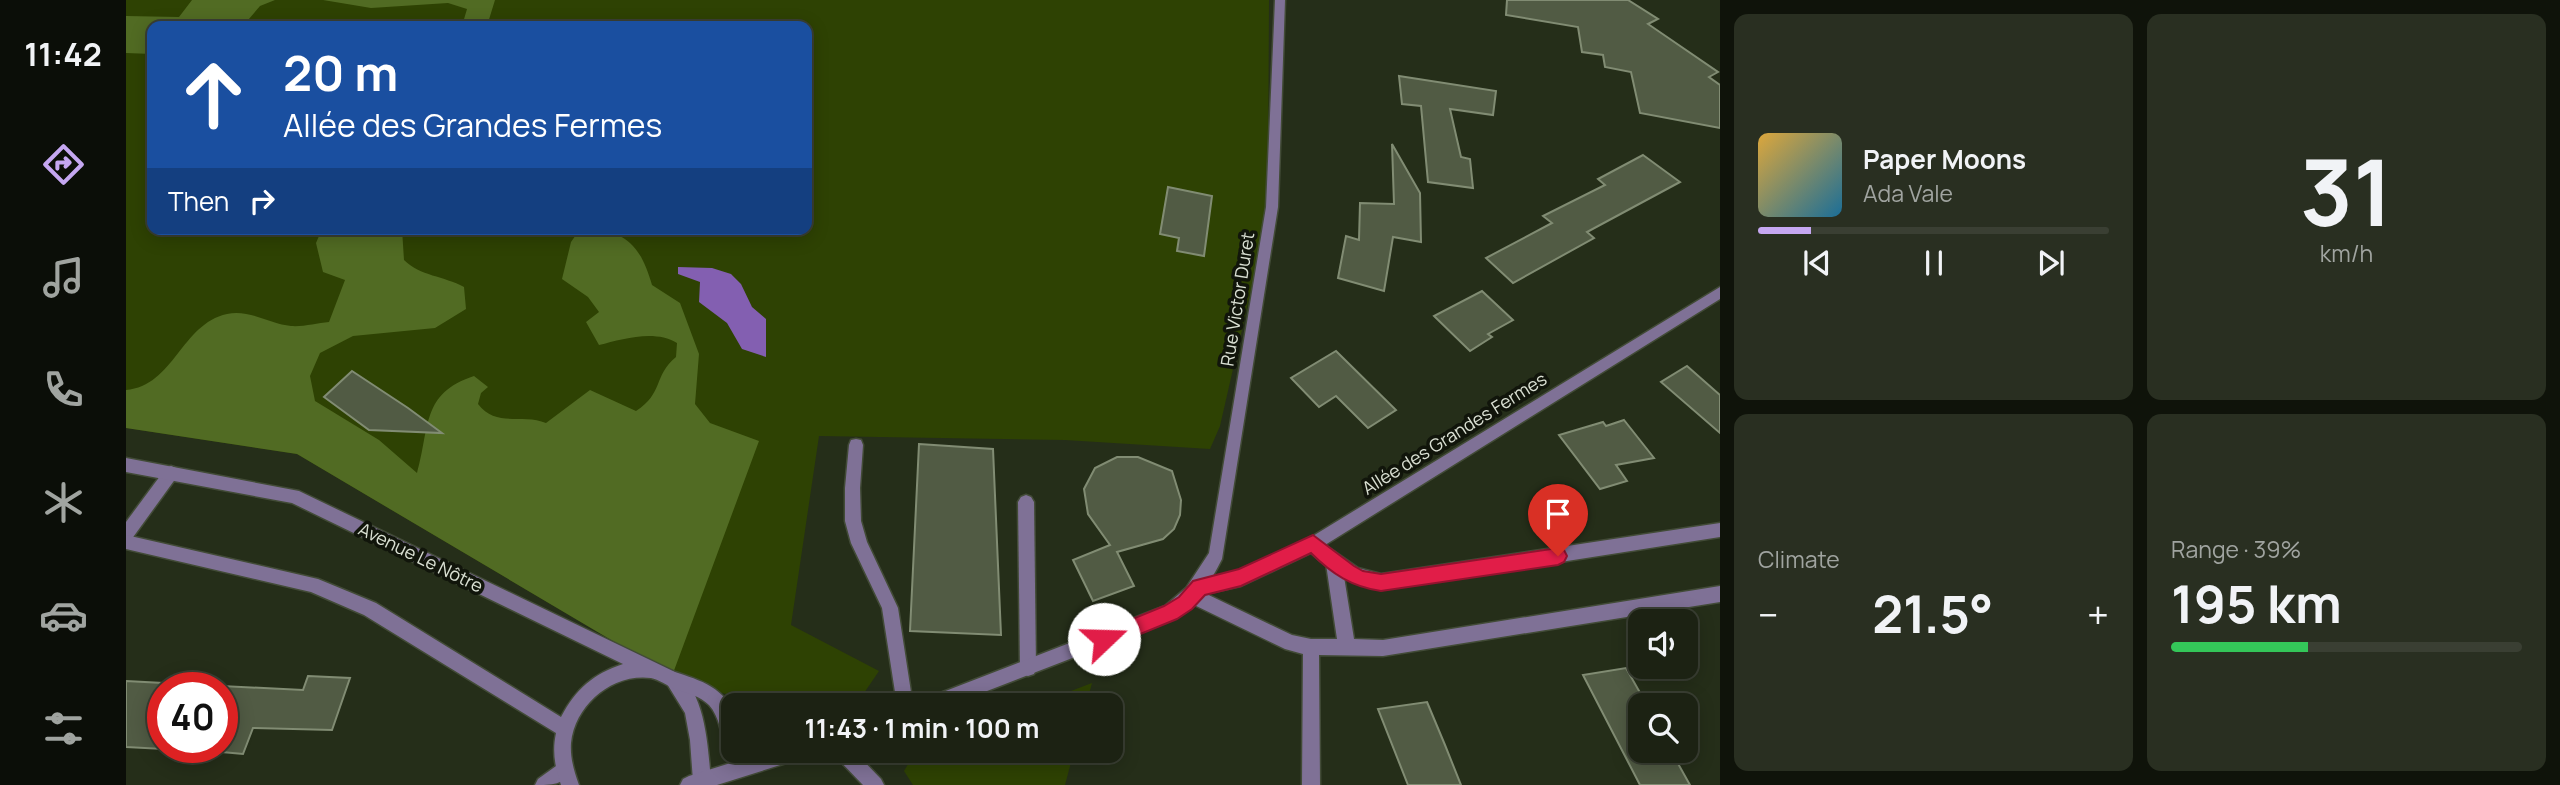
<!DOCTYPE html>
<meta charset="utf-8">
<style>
body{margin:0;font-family:Manrope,sans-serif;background:#292f21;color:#f1f3f6;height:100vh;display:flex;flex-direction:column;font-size:26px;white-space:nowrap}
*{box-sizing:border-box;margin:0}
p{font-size:23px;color:#a0a4a0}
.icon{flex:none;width:38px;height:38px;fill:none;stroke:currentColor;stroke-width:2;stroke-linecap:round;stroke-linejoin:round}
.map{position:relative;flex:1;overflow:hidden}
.side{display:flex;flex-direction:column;gap:14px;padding:14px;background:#0f130a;width:840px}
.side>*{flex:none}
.top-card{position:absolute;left:21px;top:21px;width:665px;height:214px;border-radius:14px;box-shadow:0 4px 18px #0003,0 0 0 2px #3a3f33;background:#1a4fa0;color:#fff;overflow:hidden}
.buttons{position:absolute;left:1502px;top:609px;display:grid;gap:14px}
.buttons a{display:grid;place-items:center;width:70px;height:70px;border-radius:14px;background:#1c2213;box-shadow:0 4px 18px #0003,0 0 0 2px #3a3f33;font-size:35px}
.speed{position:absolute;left:21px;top:672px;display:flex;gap:14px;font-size:35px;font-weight:700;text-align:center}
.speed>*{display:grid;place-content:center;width:91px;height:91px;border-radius:50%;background:#1c2213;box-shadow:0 4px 18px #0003,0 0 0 2px #3a3f33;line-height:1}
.speed .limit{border:10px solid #d22;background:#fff;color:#111}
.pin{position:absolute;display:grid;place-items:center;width:60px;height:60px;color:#fff;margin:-72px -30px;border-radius:50% 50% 50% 0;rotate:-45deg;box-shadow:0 0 7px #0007}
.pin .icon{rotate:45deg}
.me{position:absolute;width:77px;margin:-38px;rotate:69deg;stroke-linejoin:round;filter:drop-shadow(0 0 5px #0008)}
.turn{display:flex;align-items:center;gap:24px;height:147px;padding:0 21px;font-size:32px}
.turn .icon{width:91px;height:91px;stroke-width:2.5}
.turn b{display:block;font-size:49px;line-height:60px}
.then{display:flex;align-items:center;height:66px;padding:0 21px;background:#0003;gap:14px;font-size:26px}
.big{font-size:52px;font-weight:700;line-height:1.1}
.side .tile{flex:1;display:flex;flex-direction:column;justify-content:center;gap:10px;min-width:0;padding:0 24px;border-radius:14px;background:#292f21}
.side .dial{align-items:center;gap:0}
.dial b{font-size:91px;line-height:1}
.song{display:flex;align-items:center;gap:21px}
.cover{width:84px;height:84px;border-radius:10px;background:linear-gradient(135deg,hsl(40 70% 55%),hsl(200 70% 35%))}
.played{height:7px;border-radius:4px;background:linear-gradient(90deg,#c5a7f1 15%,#3a3f33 15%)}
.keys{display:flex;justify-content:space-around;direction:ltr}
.heat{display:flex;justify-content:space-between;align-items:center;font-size:38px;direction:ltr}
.charge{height:10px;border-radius:5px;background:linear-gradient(90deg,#34c759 39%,#3a3f33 0)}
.side .tiles{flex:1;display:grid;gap:14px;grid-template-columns:repeat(2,1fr)}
.trip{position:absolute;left:595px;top:693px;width:402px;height:70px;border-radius:14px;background:#1c2213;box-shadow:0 4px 18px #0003,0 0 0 2px #3a3f33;font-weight:700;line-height:70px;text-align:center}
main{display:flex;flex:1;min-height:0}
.tabs{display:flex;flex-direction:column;width:126px;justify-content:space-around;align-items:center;background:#0b0e08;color:#a0a4a0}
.tabs .icon{width:49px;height:49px}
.tabs .active{color:#c5a7f1}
.tabs b{font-size:32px;color:#f1f3f6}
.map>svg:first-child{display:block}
.green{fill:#2e4203;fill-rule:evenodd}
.forest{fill:#516b23}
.water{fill:#835fb1}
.building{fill:#515b44;stroke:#818c73;stroke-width:2}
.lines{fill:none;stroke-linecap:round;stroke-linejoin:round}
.service-casing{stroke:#424b37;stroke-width:3}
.minor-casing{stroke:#424b37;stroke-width:3}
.tertiary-casing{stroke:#424b37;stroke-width:3}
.service{fill:#7f7196;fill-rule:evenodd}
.minor{fill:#7f7196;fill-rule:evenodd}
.tertiary{fill:#7f7196;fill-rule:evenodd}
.route{fill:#e11d48;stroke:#92132f;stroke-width:2}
.labels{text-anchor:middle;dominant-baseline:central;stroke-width:7;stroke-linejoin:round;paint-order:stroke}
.street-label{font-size:18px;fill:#dbe1d4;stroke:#11150b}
</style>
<main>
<nav class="tabs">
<b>11:42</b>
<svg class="icon active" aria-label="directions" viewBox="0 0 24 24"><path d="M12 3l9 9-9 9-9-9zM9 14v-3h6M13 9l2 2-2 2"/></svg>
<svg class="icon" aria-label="music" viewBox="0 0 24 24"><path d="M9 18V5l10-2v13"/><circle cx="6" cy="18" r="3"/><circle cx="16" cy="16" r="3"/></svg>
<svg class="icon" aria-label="phone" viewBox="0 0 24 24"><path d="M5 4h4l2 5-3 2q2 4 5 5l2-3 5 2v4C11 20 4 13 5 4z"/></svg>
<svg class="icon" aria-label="climate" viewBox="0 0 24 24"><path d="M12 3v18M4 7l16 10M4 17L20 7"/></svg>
<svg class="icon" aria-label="car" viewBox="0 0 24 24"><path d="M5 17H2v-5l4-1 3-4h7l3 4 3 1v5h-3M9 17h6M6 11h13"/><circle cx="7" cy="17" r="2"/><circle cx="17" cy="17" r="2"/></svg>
<svg class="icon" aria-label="filters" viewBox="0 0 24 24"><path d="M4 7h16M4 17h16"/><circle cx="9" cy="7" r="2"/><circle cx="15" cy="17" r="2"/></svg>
</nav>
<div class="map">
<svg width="1594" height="785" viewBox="0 0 1594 785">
<rect width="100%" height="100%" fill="#252e19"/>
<g class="green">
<path d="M0,0H1143L1142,177L1136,242L1094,426L1084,449L939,440L693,436L665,625L753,671L734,699L720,705H632L546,676L171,454L0,428ZM26,26H681V229H26Z"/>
<path d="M966,683L960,705H908Z"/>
<path d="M790,751H948L939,785H787L778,771Z"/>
</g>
<g class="forest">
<path d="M66,0H149L134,6L117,26H26V54L0,53V16L53,17Z"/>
<path d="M197,0H369L361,26H336L341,9L322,3L245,8Z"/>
<path d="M196,229H276L278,260C294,276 318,276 338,287L340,309L309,328L227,336L194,353L184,376L189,401L253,440L291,473C304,428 295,393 348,376L362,387L355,393L352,404C370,428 397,413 420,423L464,390L510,411C538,393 527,376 550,357L551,343C529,329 496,339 473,345L460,322L473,312L462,297L436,279L445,242L454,229C498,229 514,243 526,285L554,303L573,354L569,404L584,423L633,441L546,676L171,454L0,428V390C48,386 55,324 101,314C123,309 144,324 165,326C177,327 191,323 203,322L219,280L197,272L190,243Z"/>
</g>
<path class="water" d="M552,267L586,268L605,274L615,284L626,307L640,319V357L616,349L601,323L573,302L574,282L552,274Z"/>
<g class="building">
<path d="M1381,0H1502L1532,19L1522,24L1592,72L1583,77L1594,85V128L1514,113L1505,72L1479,67L1477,55L1456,52L1452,27L1380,15Z"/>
<path d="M1273,76L1370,91L1367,115L1324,109L1335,157L1344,159L1347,188L1302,182L1295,106L1276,104Z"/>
<path d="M1266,144L1294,193L1295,242L1267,237L1258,291L1212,278L1220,236L1233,240L1234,203L1268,204Z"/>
<path d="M1517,155L1554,182L1461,232L1468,238L1387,283L1360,258L1426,223L1417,216L1479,185L1472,179Z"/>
<path d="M1042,187L1086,196L1078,256L1051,251L1053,238L1034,234Z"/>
<path d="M1356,291L1387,320L1362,334L1366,337L1344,351L1308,316Z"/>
<path d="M1210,351L1270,410L1242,428L1210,396L1193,407L1165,378Z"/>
<path d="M1561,366L1594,395V433L1535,382Z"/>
<path d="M226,371L282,408L316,433L243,430L198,397Z"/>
<path d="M1498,420L1528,458L1490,465L1501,481L1474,489L1433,435L1477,422L1480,426Z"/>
<path d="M793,444L867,449L875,635L784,631Z"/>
<path d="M991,457H1012L1046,471L1055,500L1054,515L1048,529L1037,539L991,552L1008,586L967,601L947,560L984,545L962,514L958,489L969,468Z"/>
<path d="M1500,668L1521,705H1514V751H1545L1564,785H1514L1457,675Z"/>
<path d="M182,676L224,678L206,730L127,728L117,754L96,752V686L177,690Z"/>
<path d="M0,681L37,683V749L0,747Z"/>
<path d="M1301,702L1319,745L1335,785H1282L1252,709Z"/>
</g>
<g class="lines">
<defs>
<g id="service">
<path d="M730,439L735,440L737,445L734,488L735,521L741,542L772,608L787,705H771L756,608L725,543L719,521V488L723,445L725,440Z"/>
<path d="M45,466L50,468L52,473L50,478L5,540L0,542V522L40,468Z"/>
<path d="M900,495L905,497L908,502L910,668L908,674L902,676L896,674L894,668L892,502L895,497Z"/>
<path d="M1208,556L1214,559L1216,564L1228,639L1257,640L1594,586V602L1257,656L1193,655L1194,785H1176L1177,654L1159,649L1060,601L1058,595L1060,589L1066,587L1166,635L1185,639H1211L1200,564L1202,559Z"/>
<path d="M546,671C580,685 582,750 585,781L583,785H569L567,781L564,740L559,713L538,679L540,673Z"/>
<path d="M437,761L443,764L446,770C439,785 425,785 409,785L412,779Z"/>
</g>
<g id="minor">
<path d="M1594,287V299L1199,545L1232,568L1255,574L1594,523V537L1255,590C1227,584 1205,572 1185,553L1115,586L1074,595L1068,592L1066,587L1068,582L1114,571L1182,539Z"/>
<path d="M0,458L173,491L549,672C573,680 602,688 607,717C609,727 607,740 607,751H612L607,753L601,750C595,736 594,717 583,705C574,696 561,693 549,689C542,686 532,679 525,678C486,673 449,705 445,743C444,758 448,771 453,785H435C429,767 426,752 430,733L238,615L185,592L0,549V535L192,579L250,603L435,717C450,689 467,674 497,664L166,503L0,472Z"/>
<path d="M707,751H728L755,779L758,785H737L710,757Z"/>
</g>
<g id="tertiary">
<path d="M1149,0H1159L1152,207L1096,559C1084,583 1072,602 1050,618L825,705H796L798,699L804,697L1039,606L1060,588L1083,553L1140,207Z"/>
<path d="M643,751H679L676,757L670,760L591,785H554L557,779L563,776Z"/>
</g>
</defs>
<use href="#service" class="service-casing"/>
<use href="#minor" class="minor-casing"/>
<use href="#tertiary" class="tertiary-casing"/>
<use href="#service" class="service"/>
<use href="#minor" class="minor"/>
<use href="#tertiary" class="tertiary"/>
</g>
<path class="route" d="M1187,535L1228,566L1237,571L1255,574L1432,548L1438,550L1441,556L1438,562L1432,565L1255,591C1226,587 1206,574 1185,553L1115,586L1079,595L1066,609L1051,619L978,649L972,646L969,639L972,633L1038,606L1053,597L1067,581L1113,569Z"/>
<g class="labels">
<g class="street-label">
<text transform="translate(1111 299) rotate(-81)">Rue Victor Duret</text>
<text transform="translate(1328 433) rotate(-32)">Allée des Grandes Fermes</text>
<text transform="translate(295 557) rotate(26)">Avenue Le Nôtre</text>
</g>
</g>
</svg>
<div class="buttons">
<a><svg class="icon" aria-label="sound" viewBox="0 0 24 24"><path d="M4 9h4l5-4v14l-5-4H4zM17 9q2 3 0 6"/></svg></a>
<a><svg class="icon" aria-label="search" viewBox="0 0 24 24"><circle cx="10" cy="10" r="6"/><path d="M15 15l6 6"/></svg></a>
</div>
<div class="speed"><div class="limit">40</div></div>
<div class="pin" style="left:1432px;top:556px;background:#d93025"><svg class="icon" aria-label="arrive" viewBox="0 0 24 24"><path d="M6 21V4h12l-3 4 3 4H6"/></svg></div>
<svg class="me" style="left:978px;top:639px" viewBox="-20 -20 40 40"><circle r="19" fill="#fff"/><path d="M0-13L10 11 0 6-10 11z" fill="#e11d48"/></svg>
<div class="trip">11:43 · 1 min · 100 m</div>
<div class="top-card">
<div class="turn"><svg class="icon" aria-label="ahead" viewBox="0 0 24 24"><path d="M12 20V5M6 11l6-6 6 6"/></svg><div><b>20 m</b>Allée des Grandes Fermes</div></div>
<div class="then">Then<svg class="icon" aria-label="right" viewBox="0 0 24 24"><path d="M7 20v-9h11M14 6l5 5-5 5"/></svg></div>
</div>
</div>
<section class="side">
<div class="tiles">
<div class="tile">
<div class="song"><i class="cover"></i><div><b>Paper Moons</b><p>Ada Vale</p></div></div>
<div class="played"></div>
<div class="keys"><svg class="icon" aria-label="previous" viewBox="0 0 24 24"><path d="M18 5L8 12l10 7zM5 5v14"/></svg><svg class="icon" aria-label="pause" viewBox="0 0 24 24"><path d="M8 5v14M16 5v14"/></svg><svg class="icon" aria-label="next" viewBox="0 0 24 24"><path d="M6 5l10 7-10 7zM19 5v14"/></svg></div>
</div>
<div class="tile dial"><b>31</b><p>km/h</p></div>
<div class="tile"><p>Climate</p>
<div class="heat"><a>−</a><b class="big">21.5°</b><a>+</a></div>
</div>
<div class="tile"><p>Range · 39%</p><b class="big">195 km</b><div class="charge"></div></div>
</div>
</section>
</main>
